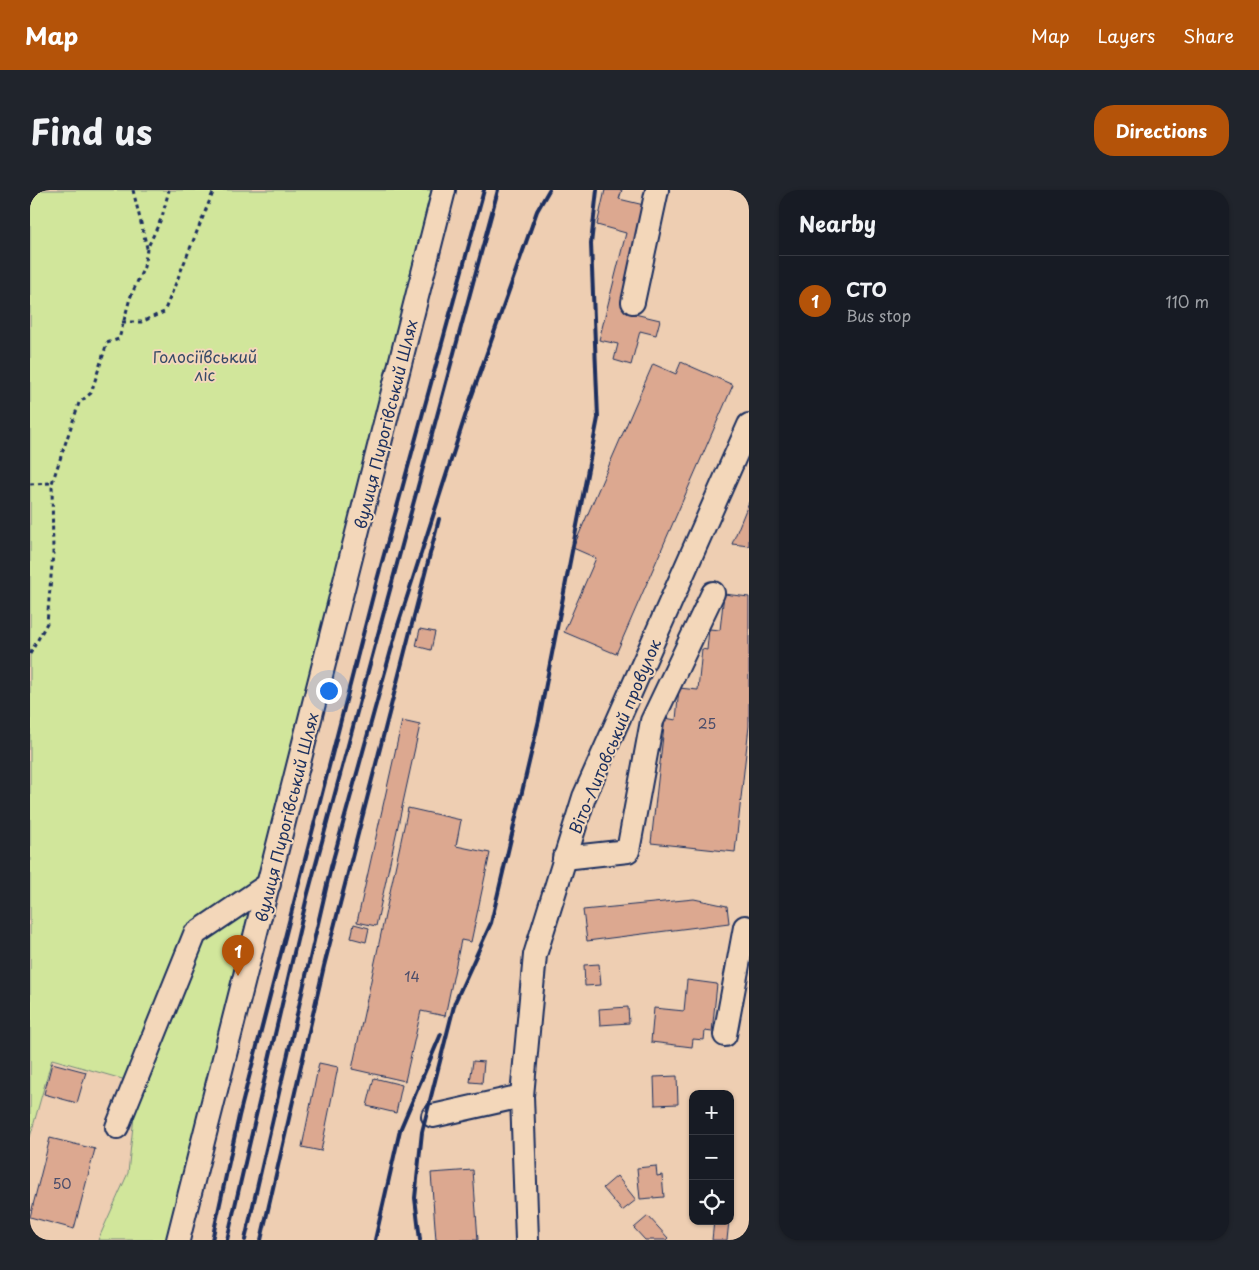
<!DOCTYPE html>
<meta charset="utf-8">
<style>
body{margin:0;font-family:"Playpen Sans",sans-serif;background:#20242c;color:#f1f3f6}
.controls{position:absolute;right:15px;bottom:15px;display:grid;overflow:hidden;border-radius:10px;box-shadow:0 1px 4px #0004}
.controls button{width:45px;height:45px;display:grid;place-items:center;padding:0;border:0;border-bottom:1px solid #363941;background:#171b24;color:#f1f3f6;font:25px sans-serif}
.you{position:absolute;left:298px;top:500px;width:18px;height:18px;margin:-12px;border:4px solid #fff;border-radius:50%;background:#1a73e8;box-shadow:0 0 0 8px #1a73e833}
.badge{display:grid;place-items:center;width:32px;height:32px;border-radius:50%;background:#b45309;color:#fff;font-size:16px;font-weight:700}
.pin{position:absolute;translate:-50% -41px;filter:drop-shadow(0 1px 2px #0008)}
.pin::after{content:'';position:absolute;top:26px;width:18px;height:15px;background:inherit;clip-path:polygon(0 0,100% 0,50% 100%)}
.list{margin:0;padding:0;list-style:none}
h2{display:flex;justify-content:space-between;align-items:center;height:65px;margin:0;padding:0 20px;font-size:21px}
h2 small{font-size:16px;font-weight:400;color:#9ea1a6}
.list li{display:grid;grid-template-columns:32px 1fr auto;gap:15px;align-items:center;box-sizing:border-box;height:90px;padding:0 20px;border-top:1px solid #363941}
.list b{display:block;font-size:19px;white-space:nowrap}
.list p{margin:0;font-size:16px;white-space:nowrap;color:#9ea1a6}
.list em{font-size:16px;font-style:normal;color:#9ea1a6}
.icon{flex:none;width:28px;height:28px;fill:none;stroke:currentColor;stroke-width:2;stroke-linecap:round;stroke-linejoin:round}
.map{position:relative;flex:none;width:719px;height:1050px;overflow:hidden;border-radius:20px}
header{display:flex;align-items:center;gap:30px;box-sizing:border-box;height:70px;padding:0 25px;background:#b45309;color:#fff}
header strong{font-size:24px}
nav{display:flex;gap:28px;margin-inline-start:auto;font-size:18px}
.intro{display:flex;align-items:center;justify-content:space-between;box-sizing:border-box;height:120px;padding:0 30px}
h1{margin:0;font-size:35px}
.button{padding:12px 22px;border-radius:20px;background:#b45309;color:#fff;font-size:18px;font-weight:700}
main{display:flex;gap:30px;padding:0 30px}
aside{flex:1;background:#171b24;border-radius:20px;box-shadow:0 1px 4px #0004}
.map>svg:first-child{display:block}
.green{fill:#d1e69b;stroke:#768a7c}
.building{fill:#dca890;stroke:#1b2f5e}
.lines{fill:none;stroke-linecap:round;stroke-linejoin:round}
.minor-casing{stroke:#1b2f5e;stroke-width:26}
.path{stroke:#1b2f5e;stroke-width:3;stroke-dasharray:4 4;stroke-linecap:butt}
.minor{stroke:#f3d7ba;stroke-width:22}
.rail{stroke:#1b2f5e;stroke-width:4}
.labels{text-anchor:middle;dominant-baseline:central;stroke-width:4;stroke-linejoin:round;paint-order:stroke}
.number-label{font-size:14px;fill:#4b4d6a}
.park-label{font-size:16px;fill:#364a67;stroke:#f3d7ba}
.street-label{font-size:16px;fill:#1b2f5e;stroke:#f3d7ba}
</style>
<header>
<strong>Map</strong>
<nav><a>Map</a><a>Layers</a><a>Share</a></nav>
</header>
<div class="intro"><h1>Find us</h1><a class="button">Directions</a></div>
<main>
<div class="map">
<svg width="719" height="1050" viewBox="0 0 719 1050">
<rect width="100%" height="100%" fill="#eeceb2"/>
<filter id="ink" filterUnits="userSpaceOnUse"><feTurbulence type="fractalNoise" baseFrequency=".02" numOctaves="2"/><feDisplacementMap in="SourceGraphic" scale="10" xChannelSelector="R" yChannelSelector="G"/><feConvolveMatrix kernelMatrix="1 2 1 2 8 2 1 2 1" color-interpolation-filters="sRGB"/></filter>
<g filter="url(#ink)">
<!-- green -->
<polygon class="green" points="0,0 401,0 228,736 215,737 138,1050 68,1050 98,983 104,926 103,892 22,869 0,947"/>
<!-- building -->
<g class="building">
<polygon points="575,0 592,0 589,9 622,17 596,122 630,130 626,145 610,141 601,175 584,170 588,154 569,150 596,43 567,35"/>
<polygon points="651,172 703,195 586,464 534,442 566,368 543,358 623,174 646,184"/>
<polygon points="719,312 719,356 702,354"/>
<polygon points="694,404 719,407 719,536 705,662 621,653 635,528 646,530 649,498 668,500 672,459 677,460 679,439 690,440"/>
<polygon points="390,439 405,442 401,460 386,456"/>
<polygon points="372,531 390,535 346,736 327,732"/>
<polygon points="378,618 431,630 426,656 460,663 441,752 431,750 415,826 391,821 375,891 322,879"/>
<polygon points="664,709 697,716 699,733 557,751 553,720"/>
<polygon points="324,734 339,738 336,752 321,748"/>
<polygon points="569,774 571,795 555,796 554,775"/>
<polygon points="657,790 687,794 682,842 675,841 674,850 663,849 662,857 621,852 624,818 654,821"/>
<polygon points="598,817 599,833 570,835 569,819"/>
<polygon points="443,871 454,872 452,893 440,892"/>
<polygon points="22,873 56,882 47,913 14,904"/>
<polygon points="289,873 308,877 291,961 272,957"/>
<polygon points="647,886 648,914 625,915 624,887"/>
<polygon points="344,888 372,895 366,923 337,916"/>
<polygon points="20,948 65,959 44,1039 0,1027"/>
<polygon points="626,976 627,986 632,985 634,1007 610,1009 607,978"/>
<polygon points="443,980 448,1050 406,1050 401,983"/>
<polygon points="587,986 606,1010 592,1021 573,998"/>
<polygon points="618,1026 638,1048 636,1050 615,1050 604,1038"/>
<polygon points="684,1031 699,1031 697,1050 682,1050"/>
</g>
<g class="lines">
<defs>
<g id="minor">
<polyline points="603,112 627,0"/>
<polyline points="534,668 598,661 622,531 683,403"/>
<polyline points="695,845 715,737"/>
<polyline points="403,926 492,906"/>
<polyline points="87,937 165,744 239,694"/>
<polyline points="148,1050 414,0"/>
<polyline points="497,1050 492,906 505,765 554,607 719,235"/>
</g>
</defs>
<!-- minor casing -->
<use href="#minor" class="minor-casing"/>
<!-- path -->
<g class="path">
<polyline points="103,0 117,58"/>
<polyline points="92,132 111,132 134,122 184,0"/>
<polyline points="0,294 22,293"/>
<polyline points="0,464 17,433 23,363 22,293 49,213 61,203 77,153 89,149 100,108 114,77 117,59 132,27 139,0"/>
</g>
<!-- minor -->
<use href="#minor" class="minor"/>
<!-- rail -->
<g class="rail">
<polyline points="182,1050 209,926 347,390 454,0"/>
<polyline points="197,1050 277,707 468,0"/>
<polyline points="215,1050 301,677 368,435 440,211 507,21 519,0"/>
<polyline points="231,1050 294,776 409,329"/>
<polyline points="345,1050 370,940 411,844"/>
<polyline points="390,1050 385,1008 392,942 425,812 461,733 509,530 568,228 561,54 567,0"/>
</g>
</g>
</g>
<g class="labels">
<!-- number labels -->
<g class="number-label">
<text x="677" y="533">25</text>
<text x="382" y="786">14</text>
<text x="32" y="993">50</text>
</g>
<!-- park labels -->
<g class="park-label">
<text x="175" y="166">Голосіївський<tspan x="175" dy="18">ліс</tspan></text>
</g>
<!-- street labels -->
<g class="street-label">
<text transform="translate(355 234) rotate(-76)">вулиця Пирогівський Шлях</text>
<text transform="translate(584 546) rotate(-67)">Віто-Литовський провулок</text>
<text transform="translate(256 627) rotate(-76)">вулиця Пирогівський Шлях</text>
</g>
</g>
</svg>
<div class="controls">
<button>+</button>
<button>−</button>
<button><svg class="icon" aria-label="locate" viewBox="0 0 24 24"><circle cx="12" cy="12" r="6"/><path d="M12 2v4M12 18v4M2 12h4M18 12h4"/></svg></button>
</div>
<div class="you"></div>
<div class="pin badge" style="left:208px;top:786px">1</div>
</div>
<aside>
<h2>Nearby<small></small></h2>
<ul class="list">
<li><span class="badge">1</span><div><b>СТО</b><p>Bus stop</p></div><em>110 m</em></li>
</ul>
</aside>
</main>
